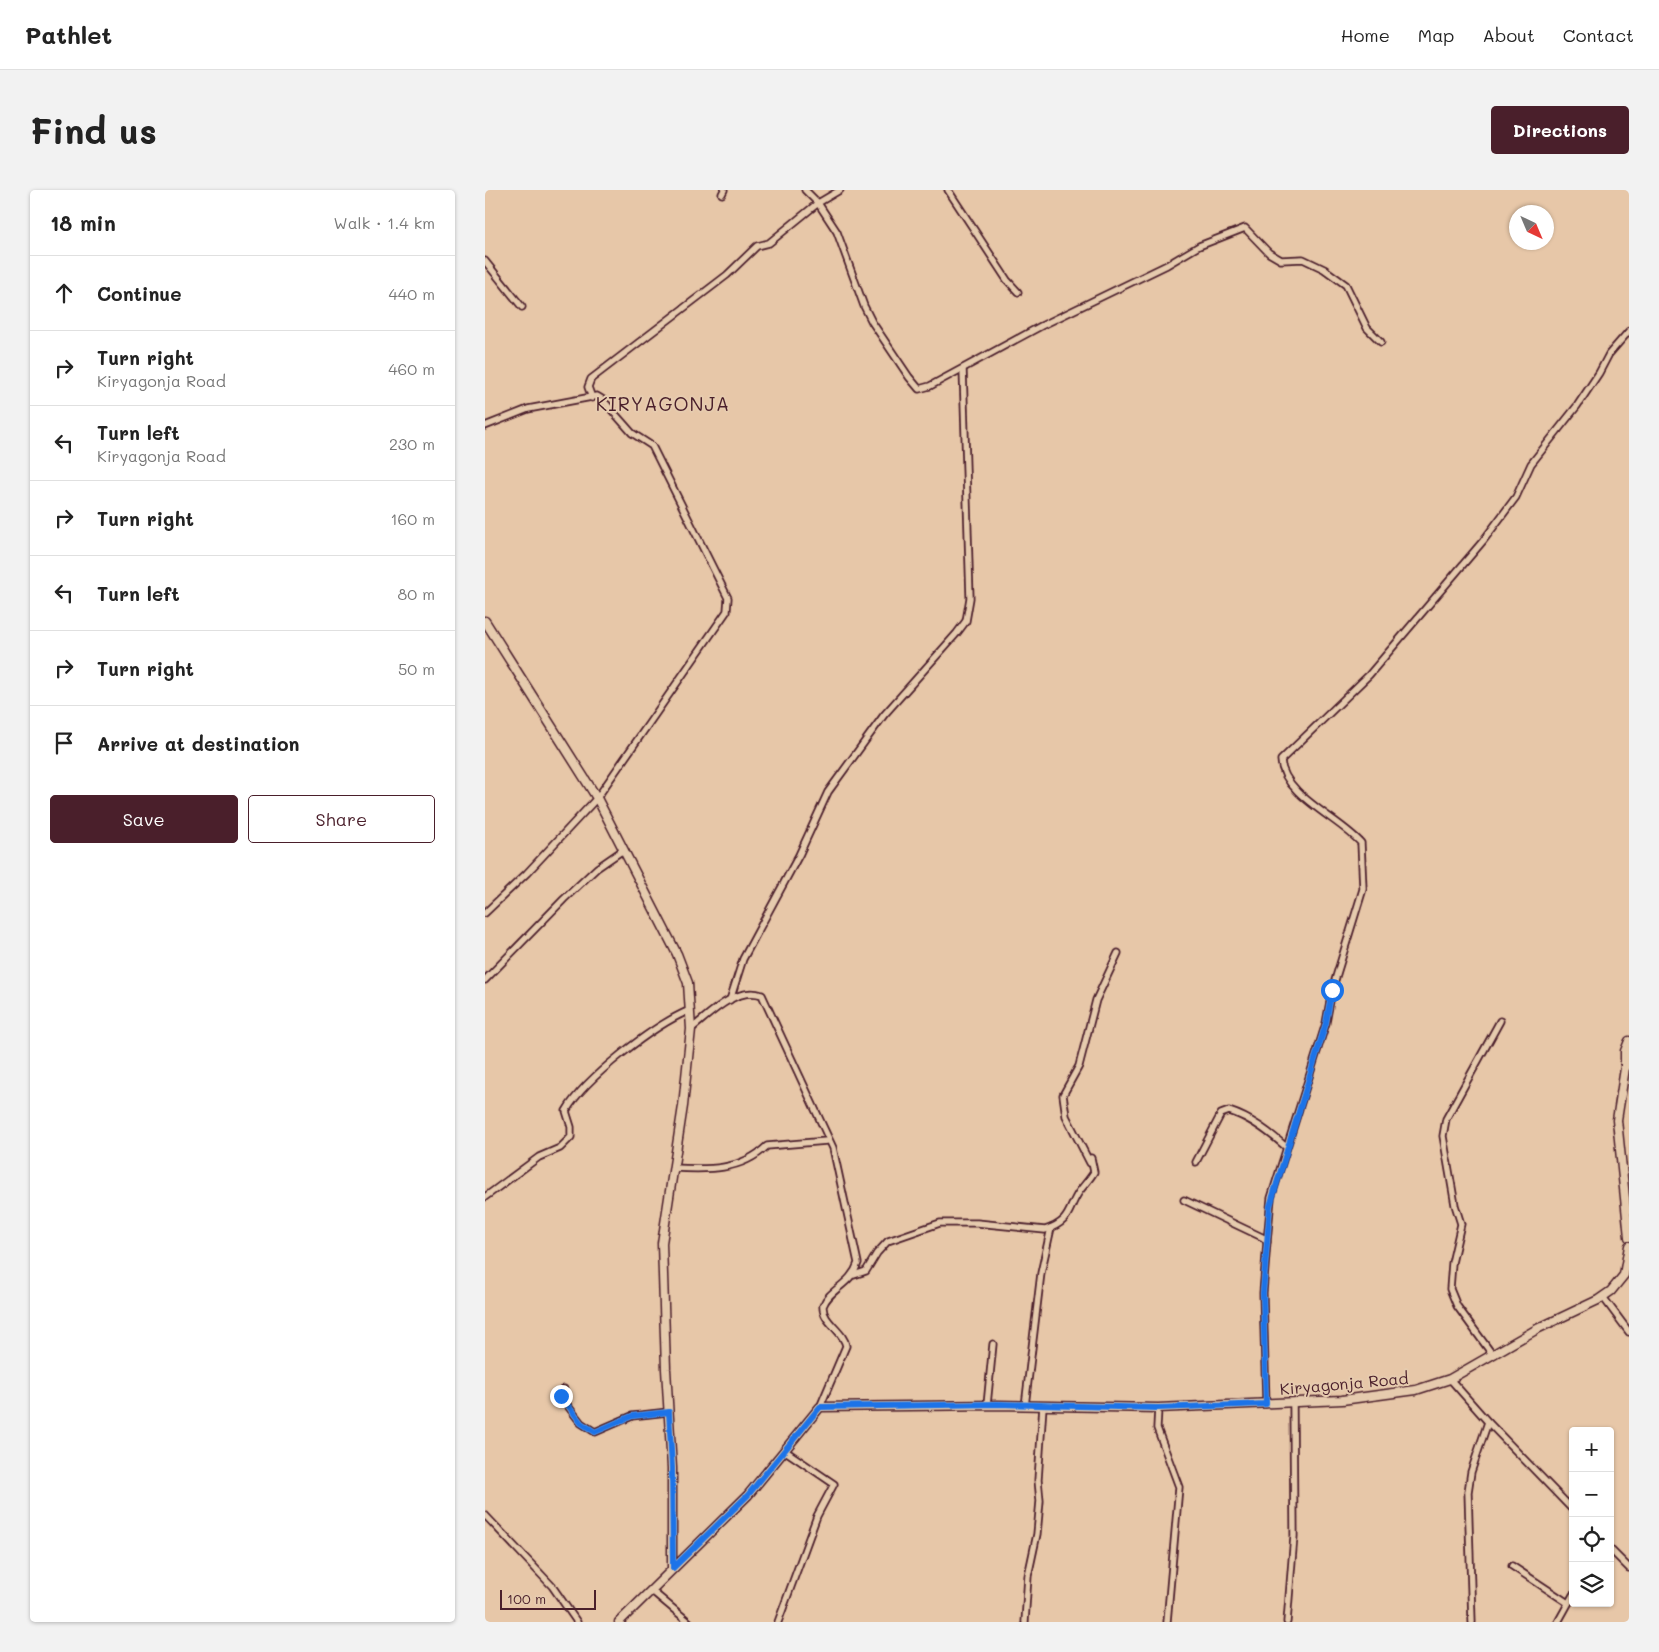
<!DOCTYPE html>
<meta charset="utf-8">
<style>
body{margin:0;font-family:Mali,sans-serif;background:#f2f2f2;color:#222}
.controls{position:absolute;right:15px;bottom:15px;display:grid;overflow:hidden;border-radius:5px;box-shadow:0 1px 4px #0004}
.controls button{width:45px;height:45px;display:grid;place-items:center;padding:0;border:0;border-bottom:1px solid #e0e0e0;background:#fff;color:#222;font:25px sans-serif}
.compass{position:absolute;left:1024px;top:15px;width:45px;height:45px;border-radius:50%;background:#fff;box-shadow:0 1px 4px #0004;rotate:136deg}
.scale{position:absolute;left:15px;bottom:12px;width:96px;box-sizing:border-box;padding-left:5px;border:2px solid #4a1f2b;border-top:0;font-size:14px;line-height:18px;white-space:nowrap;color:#4a1f2b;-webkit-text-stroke:4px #e6cbae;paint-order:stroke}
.stop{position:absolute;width:15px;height:15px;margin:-11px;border:4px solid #1a73e8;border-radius:50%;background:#fff}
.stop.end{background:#1a73e8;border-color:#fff;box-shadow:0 1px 5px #0008}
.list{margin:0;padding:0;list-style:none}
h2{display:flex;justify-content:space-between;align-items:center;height:65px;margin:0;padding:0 20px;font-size:21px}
h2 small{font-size:16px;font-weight:400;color:#767676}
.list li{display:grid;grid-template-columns:32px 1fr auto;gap:15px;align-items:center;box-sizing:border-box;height:75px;padding:0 20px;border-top:1px solid #e0e0e0}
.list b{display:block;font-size:19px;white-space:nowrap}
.list p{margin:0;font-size:16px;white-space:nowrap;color:#767676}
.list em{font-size:16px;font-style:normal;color:#767676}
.actions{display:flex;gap:10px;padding:15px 20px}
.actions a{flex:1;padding:11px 0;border:1px solid #4a1f2b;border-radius:5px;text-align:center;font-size:18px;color:#4a1f2b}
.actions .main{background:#4a1f2b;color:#fff}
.icon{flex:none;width:28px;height:28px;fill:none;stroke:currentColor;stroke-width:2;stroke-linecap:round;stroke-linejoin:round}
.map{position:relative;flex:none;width:1144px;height:1432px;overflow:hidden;border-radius:5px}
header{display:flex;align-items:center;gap:30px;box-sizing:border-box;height:70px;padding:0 25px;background:#fff;border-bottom:1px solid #e0e0e0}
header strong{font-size:24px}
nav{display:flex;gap:28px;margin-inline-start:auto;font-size:18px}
.intro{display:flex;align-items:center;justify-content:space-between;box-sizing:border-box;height:120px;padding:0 30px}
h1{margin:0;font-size:35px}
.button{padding:12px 22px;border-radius:5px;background:#4a1f2b;color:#fff;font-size:18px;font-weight:700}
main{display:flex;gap:30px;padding:0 30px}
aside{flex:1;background:#fff;border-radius:5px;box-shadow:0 1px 4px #0004}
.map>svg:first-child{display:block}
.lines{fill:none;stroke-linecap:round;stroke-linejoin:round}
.minor-casing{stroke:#4a1f2b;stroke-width:9}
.tertiary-casing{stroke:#4a1f2b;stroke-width:11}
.minor{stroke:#e6cbae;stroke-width:5.5}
.tertiary{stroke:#e6cbae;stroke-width:8}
.route{stroke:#1a73e8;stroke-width:6}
.labels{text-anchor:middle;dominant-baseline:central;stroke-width:4;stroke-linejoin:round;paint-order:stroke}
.street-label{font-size:16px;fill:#4a1f2b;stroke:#e6cbae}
.quarter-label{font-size:19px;letter-spacing:1px;fill:#4a1f2b;stroke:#e6cbae}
</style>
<header>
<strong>Pathlet</strong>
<nav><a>Home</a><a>Map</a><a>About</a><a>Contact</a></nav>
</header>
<div class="intro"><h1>Find us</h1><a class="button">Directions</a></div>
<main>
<aside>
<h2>18 min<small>Walk · 1.4 km</small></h2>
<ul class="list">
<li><svg class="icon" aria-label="ahead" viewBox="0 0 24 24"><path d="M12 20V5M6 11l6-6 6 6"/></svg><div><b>Continue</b></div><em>440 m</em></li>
<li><svg class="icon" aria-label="right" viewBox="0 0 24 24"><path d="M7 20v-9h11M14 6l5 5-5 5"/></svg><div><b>Turn right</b><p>Kiryagonja Road</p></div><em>460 m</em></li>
<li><svg class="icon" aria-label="left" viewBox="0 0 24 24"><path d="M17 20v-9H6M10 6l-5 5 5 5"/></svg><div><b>Turn left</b><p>Kiryagonja Road</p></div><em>230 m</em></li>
<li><svg class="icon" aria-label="right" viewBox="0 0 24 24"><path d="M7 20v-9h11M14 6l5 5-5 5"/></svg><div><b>Turn right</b></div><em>160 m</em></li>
<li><svg class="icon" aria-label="left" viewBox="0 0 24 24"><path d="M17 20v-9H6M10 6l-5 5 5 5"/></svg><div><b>Turn left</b></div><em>80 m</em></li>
<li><svg class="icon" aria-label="right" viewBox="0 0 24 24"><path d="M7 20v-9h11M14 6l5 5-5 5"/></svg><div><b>Turn right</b></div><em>50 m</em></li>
<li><svg class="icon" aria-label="arrive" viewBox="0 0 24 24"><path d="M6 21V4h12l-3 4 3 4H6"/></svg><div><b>Arrive at destination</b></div></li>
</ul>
<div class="actions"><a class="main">Save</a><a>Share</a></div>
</aside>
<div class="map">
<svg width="1144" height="1432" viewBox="0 0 1144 1432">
<rect width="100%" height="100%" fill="#e7c7a8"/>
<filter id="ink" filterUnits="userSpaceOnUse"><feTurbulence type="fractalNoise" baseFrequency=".02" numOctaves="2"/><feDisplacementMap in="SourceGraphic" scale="10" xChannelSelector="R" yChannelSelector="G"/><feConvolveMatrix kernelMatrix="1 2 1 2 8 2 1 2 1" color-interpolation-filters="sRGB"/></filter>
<g filter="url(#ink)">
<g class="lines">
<defs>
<g id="minor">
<polyline points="320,0 333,13 352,42 379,116 387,132 424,187 434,199 445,196 556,136 682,75 714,56 760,38 784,63 796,70 818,69 839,79 861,95 882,138 896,152"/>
<polyline points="463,0 522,90 533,102"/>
<polyline points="237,4 239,0"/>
<polyline points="0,71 37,117"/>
<polyline points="107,208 103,197 106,189 242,85 272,56 284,53 333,13 355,0"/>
<polyline points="0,236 43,219 112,206 117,209 147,243 167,256 243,408 242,421 112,608"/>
<polyline points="0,723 42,683 112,608"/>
<polyline points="0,790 79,709 112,678 138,660"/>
<polyline points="245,810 258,769 314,665 343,602 399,525 472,443 481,431 485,408 478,179"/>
<path d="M206,839C225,824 251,796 277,805L348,958L373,1073C366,1095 344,1099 338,1116C337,1132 359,1141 361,1156L335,1217"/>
<path d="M711,972L736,924L744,921C766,928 784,942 801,957"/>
<polyline points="605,973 581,926 578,905 594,876 611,810 633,763"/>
<path d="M188,978C222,980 256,981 282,956L342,951"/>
<path d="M0,1007L54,967L75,958L86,947V937L81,921C100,888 169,835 205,820"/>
<polyline points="699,1010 779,1048 782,1052 778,1103 781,1214"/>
<path d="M782,1052L786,1008L841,833L847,800L878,699L876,653C854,628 798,605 796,570L884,485L998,351L1031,307L1046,274L1092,216L1114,183L1124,164L1144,141"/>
<path d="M369,1085L381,1081L392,1063L403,1051L455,1033H492L560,1040C587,1031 582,1020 594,1002C599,995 605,989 609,982L606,968"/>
<polyline points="1118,1107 1144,1142"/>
<polyline points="1007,1164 972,1116 965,1099 967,1073 976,1034 970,1015 958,946 961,929 1015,831"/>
<polyline points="965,1189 1003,1232 1088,1320"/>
<polyline points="79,1199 76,1207 96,1233 110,1242 147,1226 183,1222"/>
<polyline points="502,1215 508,1154"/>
<polyline points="540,1216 556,1083 566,1038"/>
<polyline points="673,1218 672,1238 694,1297 682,1432"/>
<polyline points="0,1325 67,1396 92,1432"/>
<polyline points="1125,1359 1144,1378"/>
<polyline points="1027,1376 1083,1413"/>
<polyline points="167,1401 204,1432"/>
<polyline points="293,1432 332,1326 349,1294 299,1260"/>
<polyline points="540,1432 543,1386 552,1344 555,1311 553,1290 558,1216"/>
<polyline points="802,1432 809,1346 808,1212"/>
<polyline points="987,1432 983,1302 986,1282 1003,1232"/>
<polyline points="1073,1432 1088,1405"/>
</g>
<g id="tertiary">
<polyline points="0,431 112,608 192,764 203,793 206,839 198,916 177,1053 181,1179 187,1278 187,1378"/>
<polyline points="1144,851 1140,861 1140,878 1132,930 1144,1047"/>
<polyline points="134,1432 263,1305 335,1217 513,1215 673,1218 857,1210 931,1200 965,1189 1054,1138 1113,1110 1126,1101 1139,1085 1144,1056"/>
</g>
</defs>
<!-- minor casing -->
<use href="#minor" class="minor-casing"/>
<!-- tertiary casing -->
<use href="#tertiary" class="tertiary-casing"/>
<!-- minor -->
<use href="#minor" class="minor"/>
<!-- tertiary -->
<use href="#tertiary" class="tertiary"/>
</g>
</g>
<g class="lines" filter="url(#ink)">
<!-- route -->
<polyline class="route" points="76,1206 96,1233 110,1242 147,1226 184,1222 187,1278 188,1378 263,1305 335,1217 513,1214 673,1218 781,1214 778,1103 785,1016 841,833 847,800"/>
</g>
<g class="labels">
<!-- street labels -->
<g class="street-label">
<text transform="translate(859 1193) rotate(-5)">Kiryagonja Road</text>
</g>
<!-- quarter labels -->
<g class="quarter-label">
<text x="178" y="213">KIRYAGONJA</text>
</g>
</g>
</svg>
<div class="controls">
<button>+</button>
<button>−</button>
<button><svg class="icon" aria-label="locate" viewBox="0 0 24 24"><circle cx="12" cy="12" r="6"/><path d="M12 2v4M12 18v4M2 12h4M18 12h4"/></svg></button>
<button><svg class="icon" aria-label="layers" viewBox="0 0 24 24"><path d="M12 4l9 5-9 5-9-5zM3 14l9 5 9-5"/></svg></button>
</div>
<svg class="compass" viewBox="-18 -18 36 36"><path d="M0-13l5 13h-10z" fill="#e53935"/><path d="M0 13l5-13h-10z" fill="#767676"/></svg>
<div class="scale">100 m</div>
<div class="stop" style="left:847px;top:800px"></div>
<div class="stop end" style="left:76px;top:1206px"></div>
</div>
</main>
